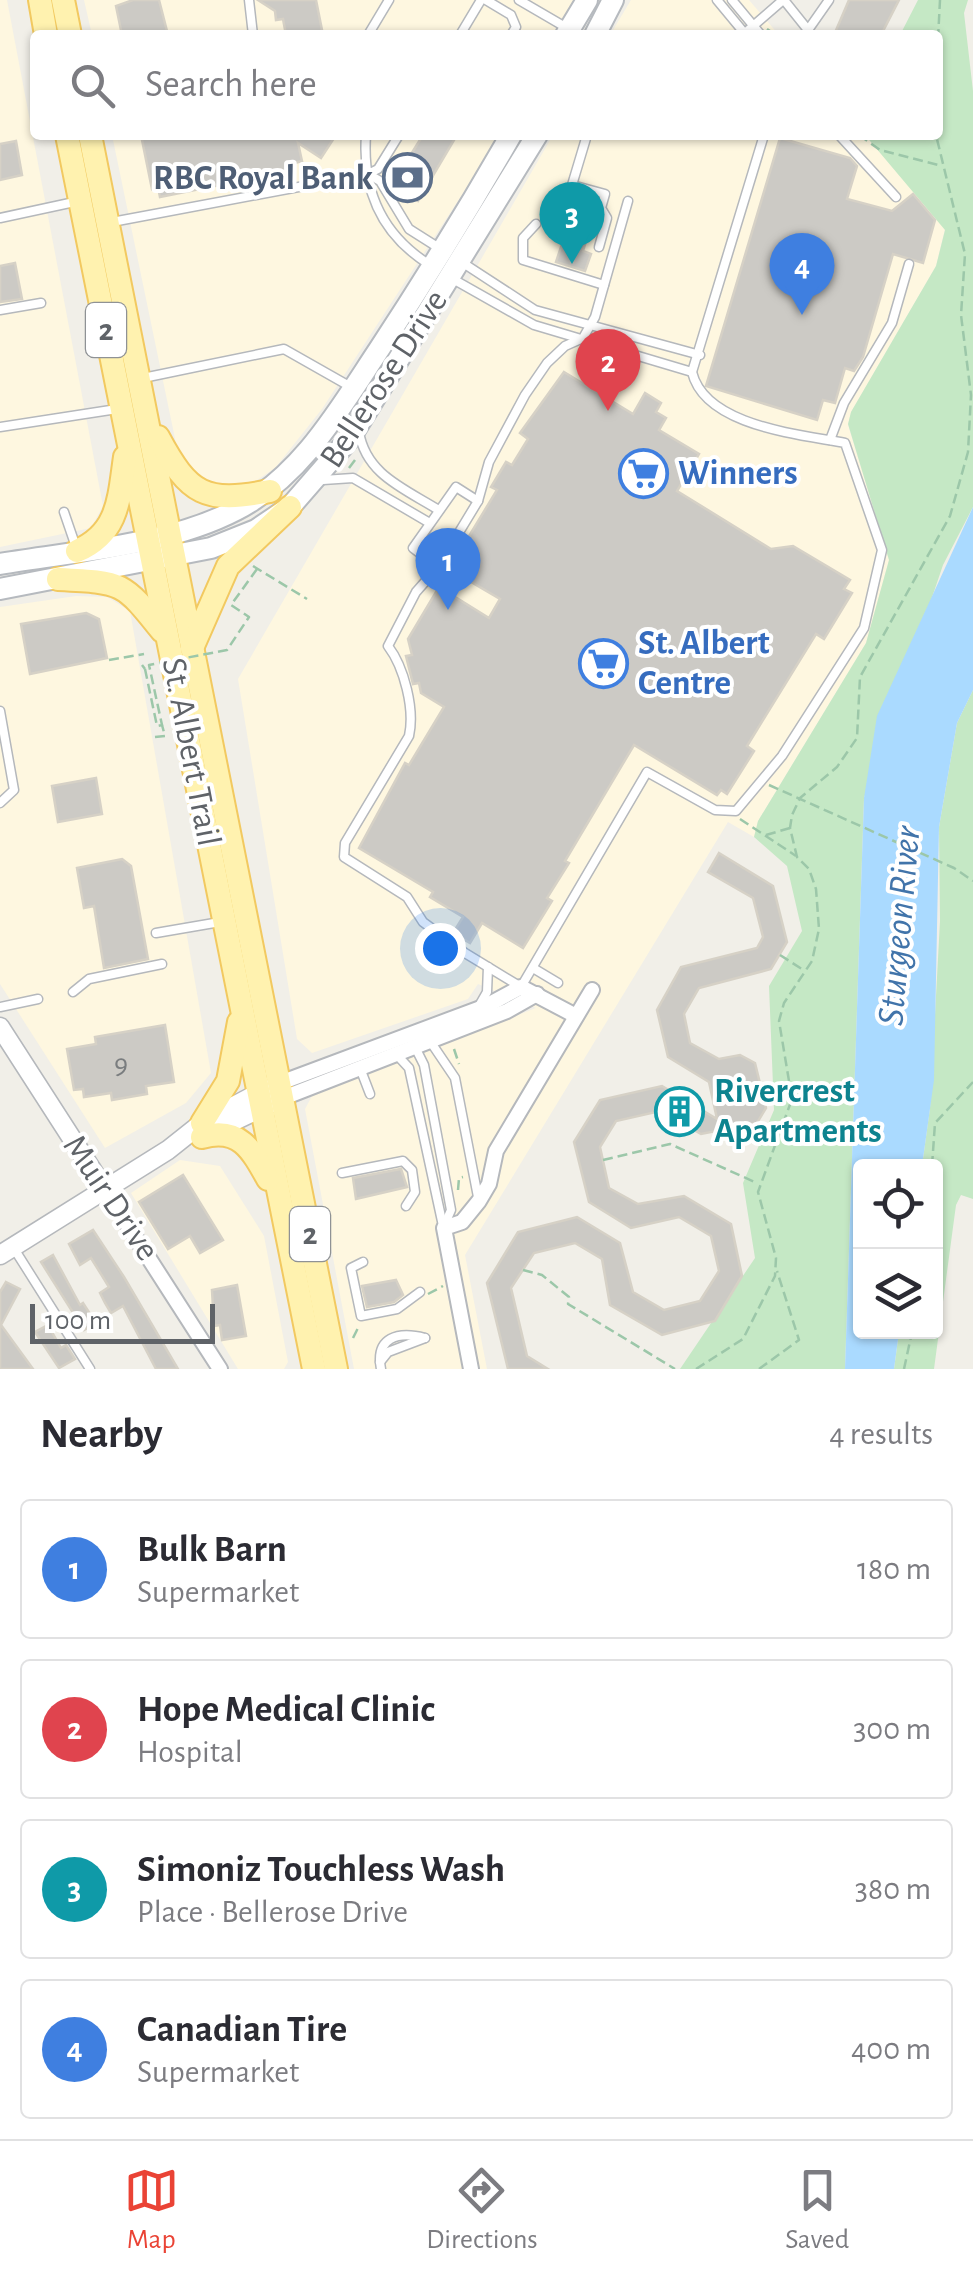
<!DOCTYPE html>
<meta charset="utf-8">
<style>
body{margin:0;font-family:"Alegreya Sans",sans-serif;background:#f7f7f7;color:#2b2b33}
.controls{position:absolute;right:30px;bottom:30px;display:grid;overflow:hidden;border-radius:10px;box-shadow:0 2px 8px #0004}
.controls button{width:90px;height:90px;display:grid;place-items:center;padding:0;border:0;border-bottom:2px solid #e1e1e2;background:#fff;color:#2b2b33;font:50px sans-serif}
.scale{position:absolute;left:30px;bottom:25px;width:185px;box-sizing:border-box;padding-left:10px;border:5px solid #5f6368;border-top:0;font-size:28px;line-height:35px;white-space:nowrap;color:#5f6368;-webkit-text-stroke:8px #fff;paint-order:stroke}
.you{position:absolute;left:440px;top:948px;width:35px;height:35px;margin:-25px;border:8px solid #fff;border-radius:50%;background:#1a73e8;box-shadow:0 0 0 15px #1a73e833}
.badge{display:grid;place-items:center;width:65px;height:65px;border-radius:50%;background:#ea4335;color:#fff;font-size:32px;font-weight:700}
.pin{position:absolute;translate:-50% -82px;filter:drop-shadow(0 2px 5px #0008)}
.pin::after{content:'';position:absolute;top:52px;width:35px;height:30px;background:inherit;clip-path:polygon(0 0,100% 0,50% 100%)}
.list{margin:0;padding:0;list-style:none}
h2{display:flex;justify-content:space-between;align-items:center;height:130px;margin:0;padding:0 40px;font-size:42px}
h2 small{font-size:32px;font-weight:400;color:#7c7c81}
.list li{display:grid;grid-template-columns:65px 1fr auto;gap:30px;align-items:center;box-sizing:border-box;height:140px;margin:0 20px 20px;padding:0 20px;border:2px solid #e1e1e2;border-radius:10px}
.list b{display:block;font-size:38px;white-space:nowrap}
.list p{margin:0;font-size:32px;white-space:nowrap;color:#7c7c81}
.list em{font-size:32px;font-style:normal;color:#7c7c81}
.icon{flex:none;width:55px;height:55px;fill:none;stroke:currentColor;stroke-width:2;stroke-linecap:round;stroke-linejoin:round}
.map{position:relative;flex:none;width:973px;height:1369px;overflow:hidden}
.search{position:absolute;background:#fff;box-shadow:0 2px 8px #0004;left:30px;right:30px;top:30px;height:110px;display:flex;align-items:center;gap:25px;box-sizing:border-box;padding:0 35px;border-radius:10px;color:#7c7c81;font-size:38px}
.sheet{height:770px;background:#fff}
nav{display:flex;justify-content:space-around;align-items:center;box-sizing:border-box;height:140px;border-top:2px solid #e1e1e2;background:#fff;font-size:28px;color:#7c7c81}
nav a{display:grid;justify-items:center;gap:5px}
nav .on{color:#ea4335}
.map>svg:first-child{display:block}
.commercial{fill:#fef7e0}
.green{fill:#c5e8c5}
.water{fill:#aadaff}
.building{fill:#cccac5;stroke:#d6d1c6;stroke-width:2.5}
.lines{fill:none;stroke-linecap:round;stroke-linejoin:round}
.service-casing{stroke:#b5b8bc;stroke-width:11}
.minor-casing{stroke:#b5b8bc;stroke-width:18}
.tertiary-casing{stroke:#b5b8bc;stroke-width:21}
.secondary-casing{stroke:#b6babf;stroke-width:24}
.primary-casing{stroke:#f2c960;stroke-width:26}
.path{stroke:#9cc7a9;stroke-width:2.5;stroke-dasharray:10 5;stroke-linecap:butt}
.service{stroke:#fff;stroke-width:8}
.minor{stroke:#fff;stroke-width:14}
.tertiary{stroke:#fff;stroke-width:18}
.secondary{stroke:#fff;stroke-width:20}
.primary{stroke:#fff2af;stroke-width:22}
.path-bridge{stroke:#9cc7a9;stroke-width:2.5;stroke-dasharray:10 5;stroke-linecap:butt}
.labels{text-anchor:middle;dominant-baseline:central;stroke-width:8;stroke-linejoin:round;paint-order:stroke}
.number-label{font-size:30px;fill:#7a7d7f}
.shield{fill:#fff;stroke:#8f9295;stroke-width:2.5}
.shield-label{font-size:32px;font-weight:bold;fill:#5f6368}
.service-label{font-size:35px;font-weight:bold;fill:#4e5e75;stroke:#fff;text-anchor:end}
.street-label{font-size:35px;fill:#5f6368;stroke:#fff}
.shop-label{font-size:35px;font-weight:bold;fill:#366cbe;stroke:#fff;text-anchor:start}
.culture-label{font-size:35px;font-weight:bold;fill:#0d838f;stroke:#fff;text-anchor:start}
.water-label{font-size:38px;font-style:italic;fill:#4174aa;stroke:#fff}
</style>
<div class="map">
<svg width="973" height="1369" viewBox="0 0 973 1369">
<rect width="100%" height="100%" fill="#f1efe8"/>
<!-- commercial -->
<g class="commercial">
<polygon points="0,0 7,0 103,506 91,528 0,547"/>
<polygon points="84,0 581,0 562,35 92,35"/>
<polygon points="631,0 749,0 779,35 610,35"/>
<polygon points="112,135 501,135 322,409 275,468 239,492 196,481 178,453"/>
<polygon points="553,135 865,135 945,229 936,266 851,412 848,425 889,560 866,643 758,821 754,837 728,822 465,1255 487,1369 354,1369 305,1109 313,1094 536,1008 478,984 468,999 312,1053 297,1039 238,679"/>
<polygon points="76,596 107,597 130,611 211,1073 186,1103 105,1148 0,984 0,607"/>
<polygon points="180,1160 220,1166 264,1236 288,1362 284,1369 238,1369 131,1193"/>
</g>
<!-- green -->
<g class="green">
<polygon points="918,0 968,0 964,13 973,91 973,507 943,565 864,798 845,1369 680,1369 755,1258 743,1183 774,1110 769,986 802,931 787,866 754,837 758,821 866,643 889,560 848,424 851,412 936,266 945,230 865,135 938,135 938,35 900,35"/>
<polygon points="973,690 973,1199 961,1195 956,1205 934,1369 894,1369 899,1332 936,1332 936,1166 922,1166 930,1108 940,921 939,827 957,723"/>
</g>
<!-- water -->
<polygon class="water" points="973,507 973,690 957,723 939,827 934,1080 922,1166 860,1166 860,1332 899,1332 894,1369 845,1369 864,798 877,716"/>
<!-- building -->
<g class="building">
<polygon points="133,0 159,0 168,35 122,35 116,6"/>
<polygon points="258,0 316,0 323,35 286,35 283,19 276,20 275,11"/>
<polygon points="849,0 899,0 881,35 834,35"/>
<polygon points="141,135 336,135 321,158 298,143 302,161 291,164 293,172 278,176 280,181 261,185 259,177 160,197 158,187 152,189"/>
<polygon points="423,135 457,135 418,201 393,183"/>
<polygon points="780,138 850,158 857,166 847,199 892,211 913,194 935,220 923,263 893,254 863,357 854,371 845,368 835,403 823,400 817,420 706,386"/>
<polygon points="16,141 22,175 0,180 0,144"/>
<polygon points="562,205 594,215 583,251 591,254 585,271 556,262 567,229 556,226"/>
<polygon points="15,263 22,299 0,302 0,266"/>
<polygon points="564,372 633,414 645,393 661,403 656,412 666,418 659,430 699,454 677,491 771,549 793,546 850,580 844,589 852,593 824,639 816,634 747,746 754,751 727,794 721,790 717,795 634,745 565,861 569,863 547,898 552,901 523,948 482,923 470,943 453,933 463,917 430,897 433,892 359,848 405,763 409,765 444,707 421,693 419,683 413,684 406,656 412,655 408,639 439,587 489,618 500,599 449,569 497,490 491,487 506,462 512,465 528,439 520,433"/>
<polygon points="86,613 99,619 107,658 30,674 21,624"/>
<polygon points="96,778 102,814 58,822 52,786"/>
<polygon points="719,853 773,886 787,942 771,969 699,988 684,1014 690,1043 719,1059 740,1055 755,1063 766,1108 757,1123 701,1134 660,1111 616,1121 600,1147 609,1188 638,1204 684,1196 731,1224 742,1276 715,1321 662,1335 610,1305 602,1259 575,1243 534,1253 511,1288 527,1356 548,1369 508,1369 487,1283 518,1232 577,1217 620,1243 633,1292 664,1310 700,1301 719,1271 711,1236 679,1217 631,1228 589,1202 574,1142 600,1100 662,1086 717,1119 709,1082 668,1057 657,1010 681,967 757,948 763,937 753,898 708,872"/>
<polygon points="122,859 131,866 148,959 104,968 94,906 84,908 77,868"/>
<polygon points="165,1025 174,1082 146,1086 147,1094 112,1100 111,1093 84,1097 83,1089 74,1090 67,1049 96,1044 95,1037"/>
<polygon points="401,1169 407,1187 356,1199 353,1178"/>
<polygon points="183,1175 223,1240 200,1253 190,1236 168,1249 139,1202"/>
<polygon points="93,1230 124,1277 178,1369 156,1369 123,1306 111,1313 105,1303 100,1293 109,1287 91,1258 80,1265 69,1244"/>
<polygon points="53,1255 80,1305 83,1303 96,1323 84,1330 41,1262"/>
<polygon points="396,1280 403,1295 394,1302 367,1307 362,1286"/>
<polygon points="6,1282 20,1289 1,1325 33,1369 0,1369 0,1292"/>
<polygon points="237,1285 246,1336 222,1340 220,1325 214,1326 212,1290"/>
<polygon points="48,1325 61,1348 66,1345 75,1359 59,1368 35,1332"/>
</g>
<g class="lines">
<defs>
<g id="service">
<polyline points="249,0 253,35"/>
<polyline points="486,0 511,15 516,27 511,35"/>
<polyline points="519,0 567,28"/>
<polyline points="717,0 746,35"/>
<polyline points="732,0 761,35"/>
<polyline points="784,0 808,30 829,0"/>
<polyline points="745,33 783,0"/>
<polyline points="368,35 389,0"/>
<polyline points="460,35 481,0"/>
<path d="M366,135C362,191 382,235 430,265"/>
<polyline points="587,135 572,185 605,194 601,208 607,218 599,247"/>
<polyline points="839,135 896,197"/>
<polyline points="368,174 380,181 409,229 439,248"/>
<path d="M628,201L595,317L583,338L565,346L547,363L525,395L489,462L478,501L438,567L416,592L388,646C404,667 415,709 409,736L345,843L344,857L407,897L423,922L465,953L521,987L647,772L715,810L736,811L782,756L864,628L882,550L845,443C798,434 705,426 692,372L764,135"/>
<polyline points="0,218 79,201"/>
<polyline points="112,222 368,174 378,169 399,135"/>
<polyline points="536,224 523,238 523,260 604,285"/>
<polyline points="460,261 535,310 700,355"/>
<polyline points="451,278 534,325 692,372"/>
<polyline points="0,310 41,303"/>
<polyline points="143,378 284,349 351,387"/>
<polyline points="0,427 117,409"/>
<path d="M359,432C366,474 403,488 437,509"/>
<polyline points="830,440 844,403 892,323 909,264"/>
<polyline points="323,480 353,478 428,522"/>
<polyline points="64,512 76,547"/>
<polyline points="438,567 413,548 456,487 478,501"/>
<polyline points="0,711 14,790 0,803"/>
<polyline points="156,933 220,922"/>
<polyline points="533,968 558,983"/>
<polyline points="73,992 89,979 162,964"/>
<polyline points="479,1006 487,992 488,967"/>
<polyline points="0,1007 38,999"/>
<polyline points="430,1041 455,1078 478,1197"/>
<polyline points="415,1047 424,1065 451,1210 444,1226"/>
<polyline points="396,1054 409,1068 443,1226"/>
<polyline points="360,1068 370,1094"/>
<polyline points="342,1173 403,1161 412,1170 415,1192 406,1206"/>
<polyline points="13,1247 90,1369"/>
<polyline points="363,1262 351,1268 361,1316 397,1309 420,1292"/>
<polyline points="380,1362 388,1352 425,1338"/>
<path d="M381,1369C375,1337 398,1331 425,1338"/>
</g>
<g id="minor">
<polyline points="280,1083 486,1006 521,987 576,1016"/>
<polyline points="283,1098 507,1011 537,994"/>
<polyline points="105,1190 220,1369"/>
<polyline points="471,1369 444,1228 462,1222 479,1201 489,1184 496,1151 592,990"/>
</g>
<g id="tertiary">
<polyline points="0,1027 105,1190"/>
<polyline points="205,1135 272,1103"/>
<polyline points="0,1255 168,1150 202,1123 266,1089"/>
</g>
<g id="secondary">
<polyline points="566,35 587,0"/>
<polyline points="595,35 613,0"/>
<path d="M0,564C76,551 167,546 236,510C302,476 340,408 380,348C426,278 469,208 511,135"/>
<polyline points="0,589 211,548 256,530 290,507 350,438 537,135"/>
</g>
<g id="primary">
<polyline points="40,0 46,35"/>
<polyline points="63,0 70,35"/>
<polyline points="67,135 314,1369"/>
<polyline points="90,135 336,1369"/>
<path d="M158,437C189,495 205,504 270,491"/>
<path d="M77,551C119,533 119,498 125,457"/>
<path d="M58,579C123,582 123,582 162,631"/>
<polyline points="192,648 228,566 290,507"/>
<polyline points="202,1123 228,1081 239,1022"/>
<path d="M202,1137C239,1126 252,1150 268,1179"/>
</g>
</defs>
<!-- service casing -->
<use href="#service" class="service-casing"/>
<!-- minor casing -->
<use href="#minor" class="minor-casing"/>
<!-- tertiary casing -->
<use href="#tertiary" class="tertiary-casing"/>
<!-- secondary casing -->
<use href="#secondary" class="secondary-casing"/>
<!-- primary casing -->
<use href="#primary" class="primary-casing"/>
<!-- path -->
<g class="path">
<polyline points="767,29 776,35"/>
<polyline points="938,39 940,0"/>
<polyline points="859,135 880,150 942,166"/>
<polyline points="349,468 355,460"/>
<polyline points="253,566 307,599"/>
<polyline points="109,660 144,654"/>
<polyline points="142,665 145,669"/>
<polyline points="155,737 165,736 162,725"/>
<polyline points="769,785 954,868 973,881"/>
<polyline points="740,819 796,856"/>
<polyline points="766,835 790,828"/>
<polyline points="780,955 805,971"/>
<polyline points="454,1049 459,1064"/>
<polyline points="603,1160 670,1144 757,1183"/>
<polyline points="932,1166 935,1123 973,1082"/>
<polyline points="458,1190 459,1178 463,1177"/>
<polyline points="523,1270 542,1275 569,1297 568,1304 675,1369"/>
<polyline points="428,1294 443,1286"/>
<polyline points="353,1338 359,1326"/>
<polyline points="696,1369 743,1339 775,1276 776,1258 758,1192 792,1099 779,1021 784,1003 812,961 819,929 816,889 809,869 797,857 790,828 792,815 800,798 837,767 857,738 860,677 950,516 968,452 971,395 961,315 965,254 936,135"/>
<polyline points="759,1369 799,1340 777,1271"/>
<polyline points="904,1369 912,1332"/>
</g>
<!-- service -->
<use href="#service" class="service"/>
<!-- minor -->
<use href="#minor" class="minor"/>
<!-- tertiary -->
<use href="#tertiary" class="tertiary"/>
<!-- secondary -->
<use href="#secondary" class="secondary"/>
<!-- primary -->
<use href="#primary" class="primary"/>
<!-- path-bridge -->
<polyline class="path-bridge" points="145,669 157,726 162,725 149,665 227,650 249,617 231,605 257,569"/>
</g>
<!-- icons -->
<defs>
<symbol id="bank-ring" viewBox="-11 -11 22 22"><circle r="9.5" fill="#fff" stroke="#5c6f8a" stroke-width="1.5"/><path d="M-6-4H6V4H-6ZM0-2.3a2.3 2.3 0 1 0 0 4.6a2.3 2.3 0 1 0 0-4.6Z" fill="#5c6f8a"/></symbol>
<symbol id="supermarket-ring" viewBox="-11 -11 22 22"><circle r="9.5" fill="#fff" stroke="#3f7fe0" stroke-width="1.5"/><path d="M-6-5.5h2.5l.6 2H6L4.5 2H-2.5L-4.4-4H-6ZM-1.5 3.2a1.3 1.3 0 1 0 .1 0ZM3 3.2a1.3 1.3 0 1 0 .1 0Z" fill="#3f7fe0"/></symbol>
<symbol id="building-ring" viewBox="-11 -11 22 22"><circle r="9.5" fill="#fff" stroke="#0f9aa8" stroke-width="1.5"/><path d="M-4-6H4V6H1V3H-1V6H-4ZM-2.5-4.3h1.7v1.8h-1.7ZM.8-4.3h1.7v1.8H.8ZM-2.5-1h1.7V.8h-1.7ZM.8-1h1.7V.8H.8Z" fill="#0f9aa8"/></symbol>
</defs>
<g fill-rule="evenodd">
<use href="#bank-ring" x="380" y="150" width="55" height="55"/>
<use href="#supermarket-ring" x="616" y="446" width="55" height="55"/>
<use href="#supermarket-ring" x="576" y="636" width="55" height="55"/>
<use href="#building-ring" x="652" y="1084" width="55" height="55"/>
</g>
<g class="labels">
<!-- number labels -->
<g class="number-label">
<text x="121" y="1065">9</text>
</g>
<!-- shield labels -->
<g class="shield">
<rect x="86" y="303" width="40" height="54" rx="8"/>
<rect x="290" y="1207" width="40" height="54" rx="8"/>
</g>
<g class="shield-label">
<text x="106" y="330">2</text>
<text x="310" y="1234">2</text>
</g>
<!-- service labels -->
<g class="service-label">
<text x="373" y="178">RBC Royal Bank</text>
</g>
<!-- street labels -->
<g class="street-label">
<text transform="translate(384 379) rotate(-57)">Bellerose Drive</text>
<text transform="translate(191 752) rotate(79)">St. Albert Trail</text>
<text transform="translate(111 1198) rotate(56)">Muir Drive</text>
</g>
<!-- shop labels -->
<g class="shop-label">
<text x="678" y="473">Winners</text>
<text x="638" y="643">St. Albert<tspan x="638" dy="40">Centre</tspan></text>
</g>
<!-- culture labels -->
<g class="culture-label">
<text x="714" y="1091">Rivercrest<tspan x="714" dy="40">Apartments</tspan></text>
</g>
<!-- water labels -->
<g class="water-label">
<text transform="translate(900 926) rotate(-85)">Sturgeon River</text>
</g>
</g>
</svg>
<div class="controls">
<button><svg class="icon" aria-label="locate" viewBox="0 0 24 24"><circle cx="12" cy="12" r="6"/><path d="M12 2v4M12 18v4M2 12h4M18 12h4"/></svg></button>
<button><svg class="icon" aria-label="layers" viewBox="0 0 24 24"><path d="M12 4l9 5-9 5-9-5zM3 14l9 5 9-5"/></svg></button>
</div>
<div class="scale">100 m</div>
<div class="you"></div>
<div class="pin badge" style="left:448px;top:610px;background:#3f7fe0">1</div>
<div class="pin badge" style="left:608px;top:411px;background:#e0444e">2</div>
<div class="pin badge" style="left:572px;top:264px;background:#0f9aa8">3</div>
<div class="pin badge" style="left:802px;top:315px;background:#3f7fe0">4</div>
<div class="search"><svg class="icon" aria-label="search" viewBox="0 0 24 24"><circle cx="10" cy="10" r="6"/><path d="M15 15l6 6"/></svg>Search here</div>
</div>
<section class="sheet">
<h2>Nearby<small>4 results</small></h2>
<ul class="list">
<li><span class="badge" style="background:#3f7fe0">1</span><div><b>Bulk Barn</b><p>Supermarket</p></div><em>180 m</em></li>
<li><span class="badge" style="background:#e0444e">2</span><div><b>Hope Medical Clinic</b><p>Hospital</p></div><em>300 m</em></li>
<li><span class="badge" style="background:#0f9aa8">3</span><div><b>Simoniz Touchless Wash</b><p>Place · Bellerose Drive</p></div><em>380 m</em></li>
<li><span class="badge" style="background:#3f7fe0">4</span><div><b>Canadian Tire</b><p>Supermarket</p></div><em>400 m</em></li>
</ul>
</section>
<nav>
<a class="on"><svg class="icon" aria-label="map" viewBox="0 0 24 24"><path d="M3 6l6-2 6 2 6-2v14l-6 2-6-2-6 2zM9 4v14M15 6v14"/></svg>Map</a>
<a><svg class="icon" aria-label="directions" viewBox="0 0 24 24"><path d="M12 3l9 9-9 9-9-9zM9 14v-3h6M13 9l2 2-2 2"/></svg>Directions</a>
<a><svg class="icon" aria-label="saved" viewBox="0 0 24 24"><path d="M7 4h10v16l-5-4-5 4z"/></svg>Saved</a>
</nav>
